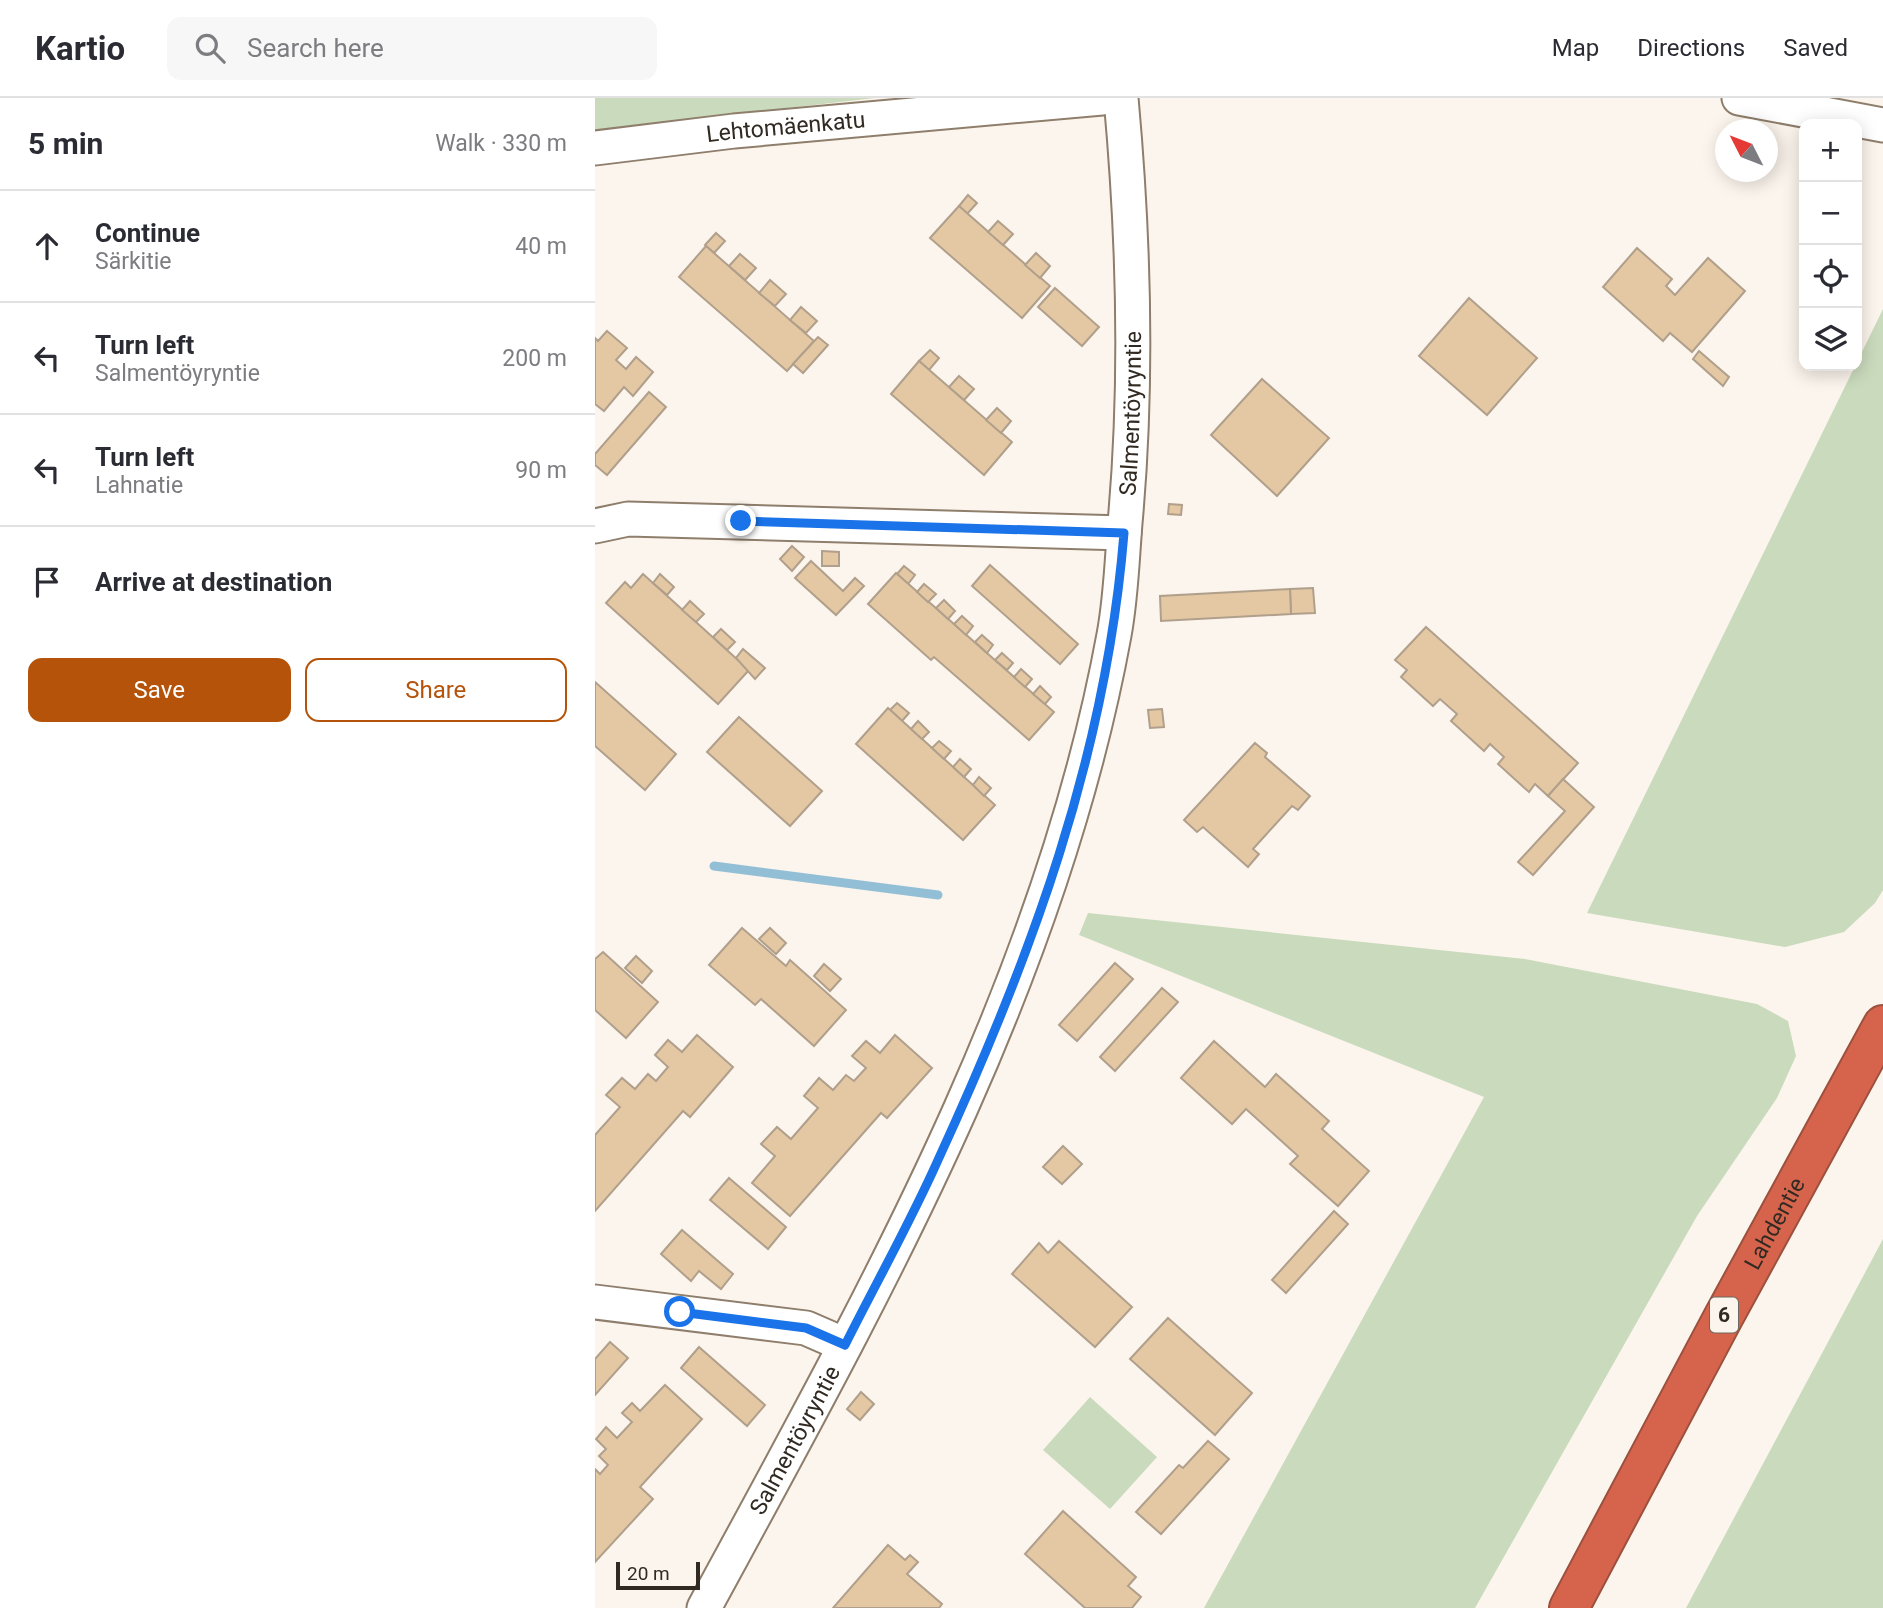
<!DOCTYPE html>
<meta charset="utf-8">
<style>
body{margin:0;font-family:Roboto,sans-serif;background:#f7f7f7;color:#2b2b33}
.controls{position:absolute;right:21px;top:21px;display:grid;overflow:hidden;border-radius:14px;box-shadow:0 4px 18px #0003}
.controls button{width:63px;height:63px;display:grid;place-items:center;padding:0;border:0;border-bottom:2px solid #e1e1e2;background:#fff;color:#2b2b33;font:35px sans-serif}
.compass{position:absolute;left:1120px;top:21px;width:63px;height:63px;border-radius:50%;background:#fff;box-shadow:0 4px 18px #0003;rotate:312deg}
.scale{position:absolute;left:21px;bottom:18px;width:84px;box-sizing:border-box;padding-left:7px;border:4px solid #312a22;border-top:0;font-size:19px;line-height:24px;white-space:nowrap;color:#312a22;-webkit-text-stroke:5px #fcf5ed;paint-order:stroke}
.stop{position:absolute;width:21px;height:21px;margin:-16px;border:5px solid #1a73e8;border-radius:50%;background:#fff}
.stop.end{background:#1a73e8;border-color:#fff;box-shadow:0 2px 7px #0008}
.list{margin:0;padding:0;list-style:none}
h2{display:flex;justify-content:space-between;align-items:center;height:91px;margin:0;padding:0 28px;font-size:30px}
h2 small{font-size:23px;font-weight:400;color:#7c7c81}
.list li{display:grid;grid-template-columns:46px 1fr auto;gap:21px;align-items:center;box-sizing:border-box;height:112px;padding:0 28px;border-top:2px solid #e1e1e2}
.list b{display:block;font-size:26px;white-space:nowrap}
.list p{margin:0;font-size:23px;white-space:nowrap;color:#7c7c81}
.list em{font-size:23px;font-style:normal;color:#7c7c81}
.actions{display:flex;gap:14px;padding:21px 28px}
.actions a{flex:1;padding:16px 0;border:2px solid #b45309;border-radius:14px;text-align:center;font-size:24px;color:#b45309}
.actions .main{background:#b45309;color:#fff}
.icon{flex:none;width:38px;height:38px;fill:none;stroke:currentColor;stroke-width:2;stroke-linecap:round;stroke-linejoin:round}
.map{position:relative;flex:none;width:1288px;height:1510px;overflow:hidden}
header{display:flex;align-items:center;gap:42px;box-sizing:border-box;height:98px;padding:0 35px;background:#fff;border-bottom:2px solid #e1e1e2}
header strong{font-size:33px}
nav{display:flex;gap:38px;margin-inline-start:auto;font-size:24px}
.search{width:490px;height:63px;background:#f7f7f7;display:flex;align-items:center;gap:18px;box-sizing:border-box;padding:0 24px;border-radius:14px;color:#7c7c81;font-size:26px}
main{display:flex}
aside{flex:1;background:#fff}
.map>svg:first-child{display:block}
.green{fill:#cadabc}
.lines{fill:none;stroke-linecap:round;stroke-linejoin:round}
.stream{stroke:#92bfd6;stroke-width:9}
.building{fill:#e4c8a4;stroke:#b09f8b;stroke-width:2}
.minor-casing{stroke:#8e7e6b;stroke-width:37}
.highway-casing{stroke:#9c503e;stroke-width:42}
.minor{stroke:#fff;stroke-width:33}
.highway{stroke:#d6644d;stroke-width:38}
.route{stroke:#1a73e8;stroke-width:9}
.labels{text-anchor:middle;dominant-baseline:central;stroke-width:7;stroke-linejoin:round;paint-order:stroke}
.shield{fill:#fcf5ed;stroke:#6e675f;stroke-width:2}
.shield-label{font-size:21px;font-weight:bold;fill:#312a22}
.street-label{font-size:23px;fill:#312a22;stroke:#fcf5ed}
</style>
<header>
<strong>Kartio</strong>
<div class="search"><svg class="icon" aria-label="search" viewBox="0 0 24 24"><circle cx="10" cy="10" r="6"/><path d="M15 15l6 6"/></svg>Search here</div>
<nav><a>Map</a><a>Directions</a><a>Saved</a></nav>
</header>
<main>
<aside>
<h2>5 min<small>Walk · 330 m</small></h2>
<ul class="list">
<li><svg class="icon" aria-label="ahead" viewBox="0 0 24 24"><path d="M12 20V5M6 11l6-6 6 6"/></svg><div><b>Continue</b><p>Särkitie</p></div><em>40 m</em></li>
<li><svg class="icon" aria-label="left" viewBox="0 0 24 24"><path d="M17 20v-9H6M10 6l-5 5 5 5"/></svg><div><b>Turn left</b><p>Salmentöyryntie</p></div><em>200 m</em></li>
<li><svg class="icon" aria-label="left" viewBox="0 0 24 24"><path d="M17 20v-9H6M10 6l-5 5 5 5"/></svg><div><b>Turn left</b><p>Lahnatie</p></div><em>90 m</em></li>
<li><svg class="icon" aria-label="arrive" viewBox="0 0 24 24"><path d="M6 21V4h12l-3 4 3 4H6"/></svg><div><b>Arrive at destination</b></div></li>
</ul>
<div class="actions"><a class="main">Save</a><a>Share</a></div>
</aside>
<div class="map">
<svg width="1288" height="1510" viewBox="0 0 1288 1510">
<rect width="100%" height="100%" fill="#fcf5ed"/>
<!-- green -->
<g class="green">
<polygon points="0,0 280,0 0,32"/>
<polygon points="1288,211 1288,792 1280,805 1249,834 1190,849 992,815"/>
<polygon points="493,815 930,861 1162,906 1193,923 1201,958 1182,1000 1102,1118 880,1510 609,1510 889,999 484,837"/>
<polygon points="1288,1141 1288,1510 1091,1510"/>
<polygon points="495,1299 562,1359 515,1411 448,1352"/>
</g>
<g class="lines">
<!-- stream -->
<polyline class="stream" points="119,768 343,797"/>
</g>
<!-- building -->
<g class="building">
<polygon points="373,97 382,105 372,116 364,108"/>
<polygon points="364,108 455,188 427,220 335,140"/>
<polygon points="403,123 418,136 408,147 393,134"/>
<polygon points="121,135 130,143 119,155 110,147"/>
<polygon points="111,148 219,243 192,273 84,179"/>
<polygon points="1042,150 1077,181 1071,188 1080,197 1113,160 1150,193 1097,254 1075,235 1068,243 1008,189"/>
<polygon points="441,155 455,168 445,180 430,167"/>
<polygon points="145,156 161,170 150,182 134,168"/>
<polygon points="175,182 191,196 180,208 164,195"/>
<polygon points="460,190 504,229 487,248 443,209"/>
<polygon points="874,200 942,260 892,317 824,258"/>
<polygon points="206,209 222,223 211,235 195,222"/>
<polygon points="12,233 32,250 21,262 31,271 41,259 58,274 38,298 29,289 9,313 0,306 0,240 3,243"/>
<polygon points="223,239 233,247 208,275 198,266"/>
<polygon points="335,252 344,260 334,272 324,263"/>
<polygon points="1104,253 1134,279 1128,288 1098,261"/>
<polygon points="324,263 417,344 389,377 296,296"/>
<polygon points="364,278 379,291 369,302 354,289"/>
<polygon points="667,281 734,340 682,398 616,337"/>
<polygon points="54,294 71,309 12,377 0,367 0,356"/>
<polygon points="402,310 416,323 406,335 391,322"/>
<polygon points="574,406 587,407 586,417 573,416"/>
<polygon points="197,448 209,459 197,473 185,461"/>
<polygon points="227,453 244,454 244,468 227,468"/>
<polygon points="216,463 248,493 260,480 269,488 241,517 200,480"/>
<polygon points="395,467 483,546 465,566 377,488"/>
<polygon points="309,468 320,477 313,486 302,476"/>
<polygon points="301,475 459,614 434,642 339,559 336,562 273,506"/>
<polygon points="48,476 154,572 123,606 11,505 30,484 36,490"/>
<polygon points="65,476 79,489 72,497 58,485"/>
<polygon points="329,486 341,496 333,504 322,494"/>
<polygon points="718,490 720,515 696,516 695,491"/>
<polygon points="695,491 696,516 566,523 565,498"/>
<polygon points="349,502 360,513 353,521 341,510"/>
<polygon points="95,503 109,516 101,524 87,512"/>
<polygon points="367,518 378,528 371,537 359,526"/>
<polygon points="831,529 983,665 953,698 940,686 934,694 903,666 909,659 895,646 889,653 856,623 862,616 845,601 838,608 806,579 812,572 800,562"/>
<polygon points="126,531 140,544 132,552 118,539"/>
<polygon points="387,537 398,547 392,555 380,544"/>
<polygon points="148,551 170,570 160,581 141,560"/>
<polygon points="407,555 418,565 412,572 400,562"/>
<polygon points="426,571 437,581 430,589 419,579"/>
<polygon points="0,584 81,656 50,692 0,648"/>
<polygon points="445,588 456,599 450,606 438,596"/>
<polygon points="302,605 314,615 307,623 295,612"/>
<polygon points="293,610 400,707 368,742 261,646"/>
<polygon points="567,611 569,629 555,630 553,612"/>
<polygon points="144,619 227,693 195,728 112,654"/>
<polygon points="323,623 334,634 327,641 316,631"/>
<polygon points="344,643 356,653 349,661 337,650"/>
<polygon points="660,645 672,655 670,659 715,698 703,712 697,708 658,751 664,756 653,769 608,729 602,734 589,722"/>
<polygon points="365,661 376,671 369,679 358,669"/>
<polygon points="384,679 396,690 389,698 378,687"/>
<polygon points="968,681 999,709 938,777 923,764 970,713 953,698"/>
<polygon points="147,830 191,868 195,862 251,912 219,948 166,901 160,907 114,867"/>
<polygon points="175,830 191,845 181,856 164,841"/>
<polygon points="8,854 63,904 31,940 0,912 0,861"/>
<polygon points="41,858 57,873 47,885 30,870"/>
<polygon points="520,865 538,881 482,943 464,927"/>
<polygon points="229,866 246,881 235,893 219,878"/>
<polygon points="567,890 583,904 520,973 505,959"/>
<polygon points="102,937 138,969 95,1019 88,1013 0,1113 0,1037 25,1009 11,997 27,980 40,991 53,976 61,983 73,969 60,957 73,942 87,954"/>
<polygon points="300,937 337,970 292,1020 286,1015 195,1118 157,1085 180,1058 166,1046 182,1029 196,1041 223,1010 209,998 224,980 238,992 251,977 259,983 271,970 257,958 271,943 285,955"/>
<polygon points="619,943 670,989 681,976 734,1023 727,1031 774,1073 743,1108 695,1066 703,1058 651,1011 637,1026 586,980"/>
<polygon points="468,1048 487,1066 467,1086 448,1069"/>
<polygon points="134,1080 191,1129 173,1151 115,1102"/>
<polygon points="739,1113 753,1126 691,1195 677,1182"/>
<polygon points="87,1132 138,1176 126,1191 104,1173 96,1183 66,1156"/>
<polygon points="464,1143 537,1209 500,1249 417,1176 444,1145 453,1155"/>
<polygon points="573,1220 657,1295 620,1337 535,1261"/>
<polygon points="15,1244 33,1260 0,1297 0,1261"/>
<polygon points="104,1249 170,1307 152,1328 86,1270"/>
<polygon points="70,1287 107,1321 45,1389 58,1401 0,1464 0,1371 5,1376 13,1367 4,1358 11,1351 1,1341 11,1329 22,1340 37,1324 27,1315 37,1305 45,1313"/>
<polygon points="266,1294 279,1306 265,1322 252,1311"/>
<polygon points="613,1343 634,1361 566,1436 541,1414 584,1367 588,1370"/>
<polygon points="468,1413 541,1479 533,1488 546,1499 537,1510 490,1510 430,1456"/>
<polygon points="293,1447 310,1462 315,1457 323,1464 312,1476 347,1506 344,1510 238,1510"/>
</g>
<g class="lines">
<defs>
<g id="minor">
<polyline points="1144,0 1288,27"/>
<path id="s1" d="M0,50L139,33L507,0"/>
<polyline points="0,428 33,421 529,435"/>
<polyline points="0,1204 211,1230 250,1247"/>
<path id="s2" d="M109,1510C277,1200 455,887 519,537C526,500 527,462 530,425C543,283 539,142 526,0"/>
</g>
<g id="highway">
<path id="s3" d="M974,1510L1129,1218L1288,927"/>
</g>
</defs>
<!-- minor casing -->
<use href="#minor" class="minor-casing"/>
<!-- highway casing -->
<use href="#highway" class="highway-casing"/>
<!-- minor -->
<use href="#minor" class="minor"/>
<!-- highway -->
<use href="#highway" class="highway"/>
</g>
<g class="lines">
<!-- route -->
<path class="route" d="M85,1214L211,1230L250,1247C281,1185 315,1125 343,1062C436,860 511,658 529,435L146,423"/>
</g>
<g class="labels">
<!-- shield labels -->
<rect class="shield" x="1115" y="1199.5" width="28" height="35" rx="5"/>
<g class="shield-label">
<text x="1129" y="1217">6</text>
</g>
<!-- street labels -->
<g class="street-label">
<text stroke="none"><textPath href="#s1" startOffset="192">Lehtomäenkatu</textPath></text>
<text stroke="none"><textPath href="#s2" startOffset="1283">Salmentöyryntie</textPath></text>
<text stroke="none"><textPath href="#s3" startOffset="436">Lahdentie</textPath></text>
<text stroke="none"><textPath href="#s2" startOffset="191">Salmentöyryntie</textPath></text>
</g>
</g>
</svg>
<div class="controls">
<button>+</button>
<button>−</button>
<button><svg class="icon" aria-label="locate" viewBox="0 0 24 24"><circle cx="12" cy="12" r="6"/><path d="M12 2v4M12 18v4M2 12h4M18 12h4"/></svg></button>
<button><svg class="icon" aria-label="layers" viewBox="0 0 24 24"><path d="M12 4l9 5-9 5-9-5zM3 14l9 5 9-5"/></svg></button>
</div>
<svg class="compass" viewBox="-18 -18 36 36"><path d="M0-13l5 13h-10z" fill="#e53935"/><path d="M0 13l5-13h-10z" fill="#7c7c81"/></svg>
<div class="scale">20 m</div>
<div class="stop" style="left:85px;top:1214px"></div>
<div class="stop end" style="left:146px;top:423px"></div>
</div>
</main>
